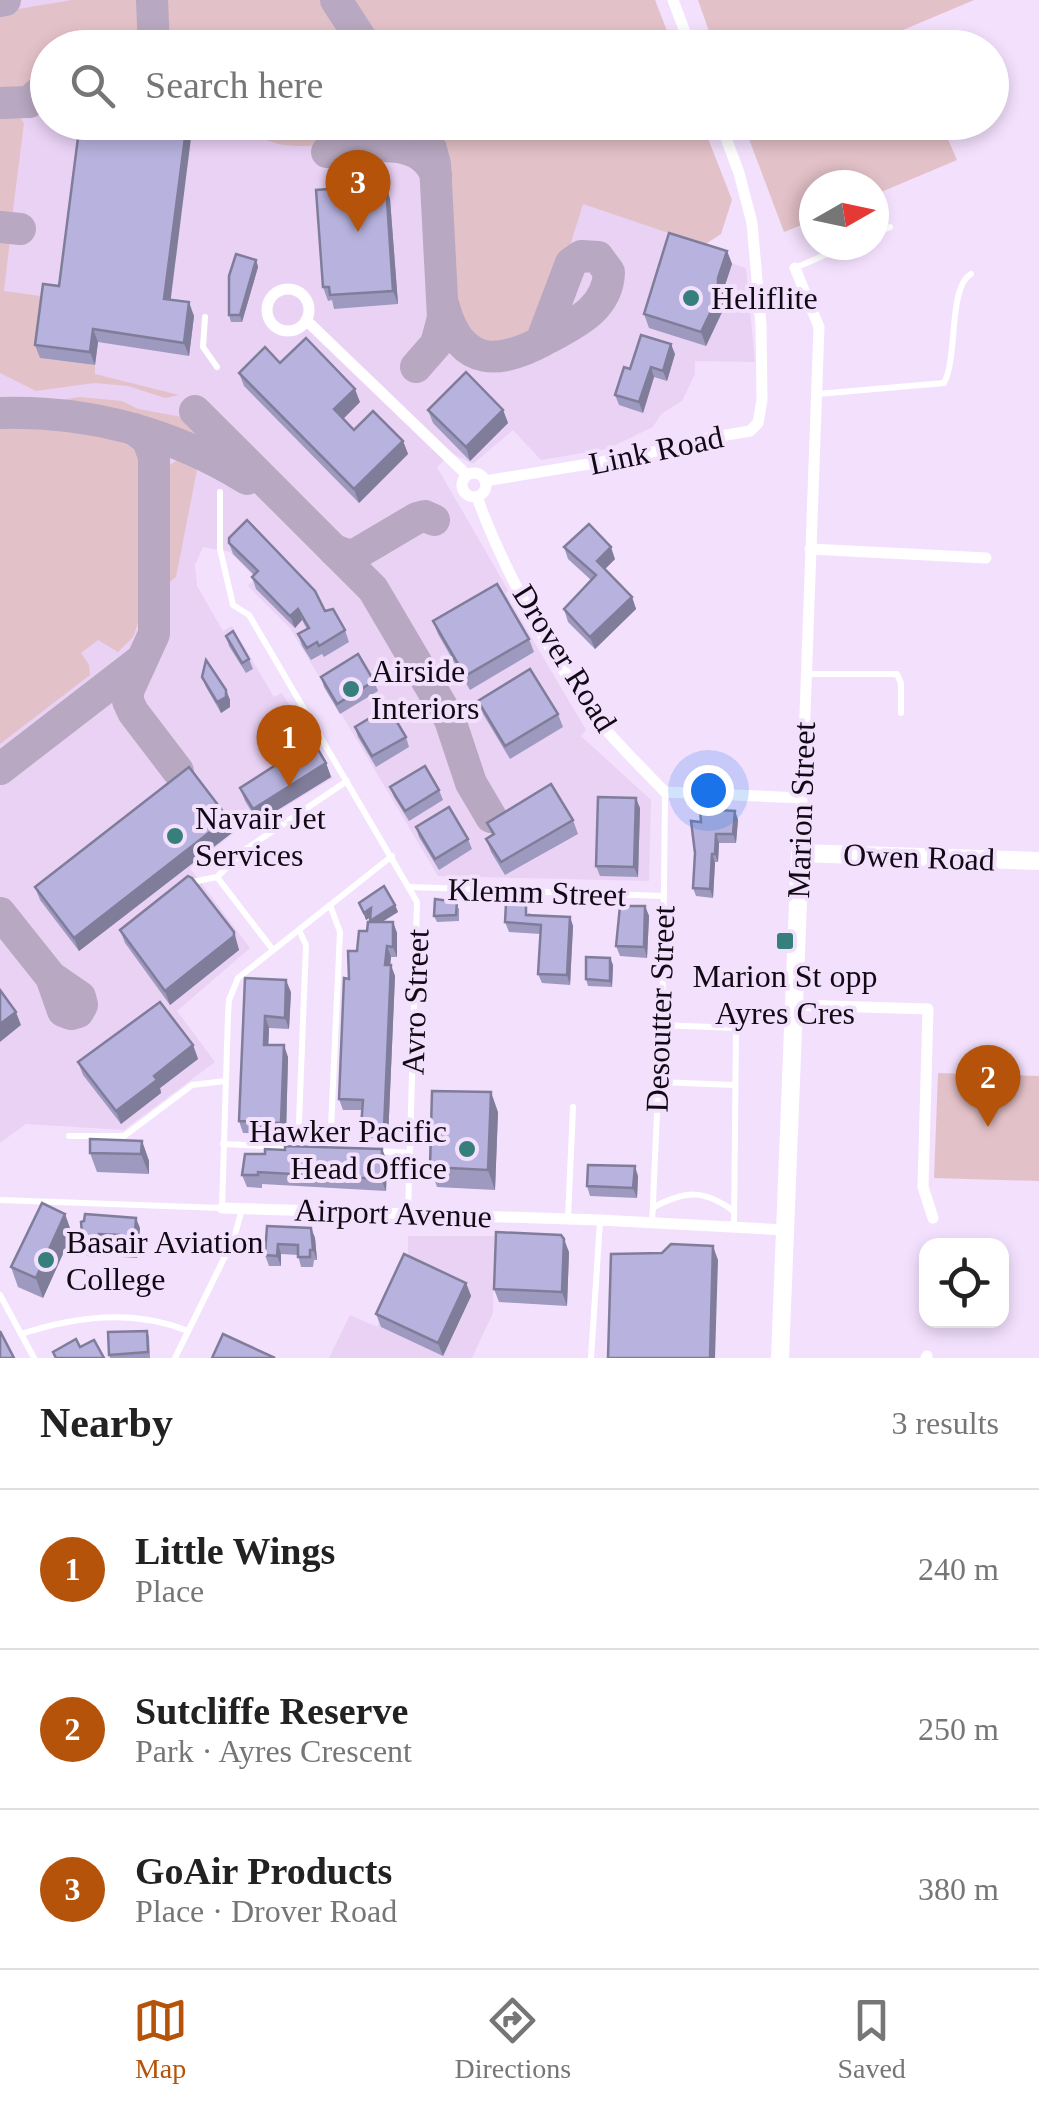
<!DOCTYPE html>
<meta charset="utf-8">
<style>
body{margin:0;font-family:Georgia,serif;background:#f6f6f6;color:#222}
.controls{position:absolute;right:30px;bottom:30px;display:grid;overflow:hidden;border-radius:20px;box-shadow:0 5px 15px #0003}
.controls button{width:90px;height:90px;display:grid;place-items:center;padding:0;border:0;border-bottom:2px solid #e0e0e0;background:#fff;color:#222;font:50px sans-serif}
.compass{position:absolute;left:799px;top:170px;width:90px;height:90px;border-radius:50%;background:#fff;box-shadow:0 5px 15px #0003;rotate:81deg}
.you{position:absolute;left:708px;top:790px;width:35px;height:35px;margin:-25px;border:8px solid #fff;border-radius:50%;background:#1a73e8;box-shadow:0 0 0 15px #1a73e833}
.badge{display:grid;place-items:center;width:65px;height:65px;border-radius:50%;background:#b45309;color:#fff;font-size:32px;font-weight:700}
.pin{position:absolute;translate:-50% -82px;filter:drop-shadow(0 2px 5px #0008)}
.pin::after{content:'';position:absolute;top:52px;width:35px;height:30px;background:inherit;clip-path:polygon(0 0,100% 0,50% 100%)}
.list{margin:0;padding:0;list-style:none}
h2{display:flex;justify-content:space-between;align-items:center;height:130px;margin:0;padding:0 40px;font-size:42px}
h2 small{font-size:32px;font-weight:400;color:#767676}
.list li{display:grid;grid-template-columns:65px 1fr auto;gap:30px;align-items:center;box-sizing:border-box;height:160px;padding:0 40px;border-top:2px solid #e0e0e0}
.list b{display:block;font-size:38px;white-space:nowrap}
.list p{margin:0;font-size:32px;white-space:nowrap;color:#767676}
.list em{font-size:32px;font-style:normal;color:#767676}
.icon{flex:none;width:55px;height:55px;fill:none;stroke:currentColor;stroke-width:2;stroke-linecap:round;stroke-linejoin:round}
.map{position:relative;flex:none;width:1039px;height:1358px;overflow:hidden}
.search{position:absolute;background:#fff;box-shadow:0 5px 15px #0003;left:30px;right:30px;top:30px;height:110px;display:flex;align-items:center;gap:25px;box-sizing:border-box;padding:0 35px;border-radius:55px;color:#767676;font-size:38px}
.sheet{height:610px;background:#fff}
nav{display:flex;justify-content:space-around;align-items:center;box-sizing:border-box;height:140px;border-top:2px solid #e0e0e0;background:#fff;font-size:28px;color:#767676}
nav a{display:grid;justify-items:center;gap:5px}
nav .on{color:#b45309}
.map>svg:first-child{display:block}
.built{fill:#ead2f5}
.green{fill:#e3c1c8}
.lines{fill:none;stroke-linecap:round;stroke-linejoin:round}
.taxiway{stroke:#b8a8c1;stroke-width:32}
.lane{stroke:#fff;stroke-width:6}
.street{stroke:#fff;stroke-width:11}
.secondary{stroke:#fff;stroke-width:18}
.wall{fill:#9d99bf}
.shaded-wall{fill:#807d9b}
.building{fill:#b7b2de;stroke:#807d9b;stroke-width:2.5}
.poi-dot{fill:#367f7d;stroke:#f3e0fd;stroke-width:4}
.labels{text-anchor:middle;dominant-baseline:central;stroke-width:8;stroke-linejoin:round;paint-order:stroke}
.poi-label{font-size:32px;fill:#110a14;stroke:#f3e0fd;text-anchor:start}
.street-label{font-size:32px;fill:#110a14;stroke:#f3e0fd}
</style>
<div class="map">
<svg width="1039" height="1358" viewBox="0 0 1039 1358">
<rect width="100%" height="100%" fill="#f3e0fd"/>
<!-- built -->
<g class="built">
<polygon points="0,0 655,0 673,47 48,48 48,122 702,123 690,250 746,268 755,362 695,361 695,374 682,401 661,414 653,427 607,449 541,460 513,430 473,464 451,453 437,467 508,590 506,594 586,730 581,736 651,800 649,881 438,876 290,628 248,586 255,578 230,552 203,547 195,565 197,586 223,631 232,626 274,697 282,693 333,778 257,824 246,809 235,832 190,868 250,948 177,1011 215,1062 124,1130 26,1124 0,1143"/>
<polygon points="408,1236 494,1236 493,1313 472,1358 329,1358 350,1315 377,1327 408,1260"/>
</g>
<!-- green -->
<g class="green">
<path d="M72,0H137L140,41L137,47L48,48C48,77 31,95 0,94V12Z"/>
<polygon points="166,0 324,0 355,47 166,47"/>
<polygon points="348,0 655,0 673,47 379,47"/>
<polygon points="698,0 974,0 903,30 910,47 715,48"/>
<polygon points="0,114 19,116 24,123 12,218 0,221"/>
<path d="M250,123H391L384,134L370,139C336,142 265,160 250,123Z"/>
<path d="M428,123H702L732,200L721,234L704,245L583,204L545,327C514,366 470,357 453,312L446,164L441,144Z"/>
<polygon points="743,123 941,123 957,160 874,195 874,185 814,185 814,220 784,232"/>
<polygon points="0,234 10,240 4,291 48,297 40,358 95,365 95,374 179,395 165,398 128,386 94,383 36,391 0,373"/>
<polygon points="80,397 122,401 138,409 182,417 205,436 193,439 115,413 48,402"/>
<path d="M0,424C35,423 110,423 136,446L141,459V615L133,637L118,652L98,640L81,653L89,665L90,675L0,744Z"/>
<polygon points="180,459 194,462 197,470 176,577 168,583 166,474 171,464"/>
<polygon points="938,1073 1039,1076 1039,1181 934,1178"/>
</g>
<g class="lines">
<!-- taxiway -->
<g class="taxiway">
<polyline points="152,0 154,48"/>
<polyline points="336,0 367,48"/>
<polyline points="0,1 5,0"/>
<polyline points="0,103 29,102 48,85"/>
<polyline points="355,150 358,201"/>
<path d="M327,152C363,149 419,132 436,175"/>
<polyline points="0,227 20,229"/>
<path d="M444,307C461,369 501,365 548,338C576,323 608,308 609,272L598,257L581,256L571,263L541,342"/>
<polyline points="416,367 436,344 443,318 435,164 431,149 416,122"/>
<polyline points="195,411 373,589 450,720 471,783 491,817"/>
<path d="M0,413C87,410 173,433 247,479"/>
<polyline points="134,429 148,440 154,457 154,634 128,691 128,701 133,712 178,771"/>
<polyline points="334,550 347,555 356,554 417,518 425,516 434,520"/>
<polyline points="0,769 140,661"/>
<polyline points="0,913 51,977 80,997 82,1005 78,1012 71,1014 63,1011 51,977"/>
</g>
<!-- lane -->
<g class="lane">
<polyline points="874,234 890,227"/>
<polyline points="795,268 848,245"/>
<polyline points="205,317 203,347 217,367"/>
<path d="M818,394L944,383C958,358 948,287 971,274"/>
<polyline points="220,492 220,549 233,605 249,615 417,902 408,1213"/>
<polyline points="807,674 897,674 901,683 901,713"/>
<polyline points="187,883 217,877"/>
<polyline points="410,887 663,896"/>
<polyline points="330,905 340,932 330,1149"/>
<polyline points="273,950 217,877 246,849 347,781"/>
<polyline points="660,1025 736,1028 734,1227"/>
<polyline points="658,1082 735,1085"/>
<polyline points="69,1136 124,1136 192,1085 225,1081"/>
<polyline points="223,1144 289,1147"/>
<polyline points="298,1147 306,945 299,930"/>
<polyline points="377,1151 410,1153"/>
<polyline points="0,1200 222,1208 228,1015 229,1000 238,978 392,856"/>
<path d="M654,1207C685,1191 703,1189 732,1210"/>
<polyline points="568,1218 573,1107"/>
<polyline points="652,1225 663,977 665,793"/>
<polyline points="0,1295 34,1358"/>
<path d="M21,1334C77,1316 133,1309 188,1331"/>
<polyline points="175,1358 234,1238 242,1209"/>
<polyline points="591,1358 600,1221"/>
</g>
<!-- street -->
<g class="street">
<polyline points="673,0 691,48"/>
<polyline points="795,268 819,327 800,853"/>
<circle cx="288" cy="310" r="21"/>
<polyline points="306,320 467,475"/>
<circle cx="474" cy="485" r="12"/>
<polyline points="485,481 637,456 703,439 750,431 758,423 762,400 761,325 752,223 739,173 720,122"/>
<path d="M477,497C502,567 556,667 602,725C622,749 644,770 665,792L801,798"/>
<polyline points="810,549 986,558"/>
<polyline points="794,1005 928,1009 923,1187 933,1218"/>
<polyline points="222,1208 600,1220 786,1230"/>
<polyline points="926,1358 927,1356"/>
</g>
<!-- secondary -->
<polyline class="secondary" points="780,1358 800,853 1039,861"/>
</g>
<!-- wall -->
<g class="wall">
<polygon points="386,185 390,199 398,304 334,309 332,300 328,301 323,287"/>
<polygon points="727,251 732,264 723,291 723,310 706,346 649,328 644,314"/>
<polygon points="256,260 258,267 242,322 231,322 229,315"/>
<polygon points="171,300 194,316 189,356 98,342 95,365 40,358 35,345"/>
<polygon points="675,354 667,381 654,377 643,413 619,405 615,395 630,369"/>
<polygon points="280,363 360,402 343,419 354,430 403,441 408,454 359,503 244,386 239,373"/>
<polygon points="428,410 503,410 508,423 470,461 433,423"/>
<polygon points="229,543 325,611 345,630 349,642 324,657 322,654 311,660 302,646 298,634 307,629 302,620 295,628 256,589 252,577 254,575 233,554"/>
<polygon points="564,547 615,559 605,569 632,597 636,609 595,649 568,622 564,609 591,580 568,559"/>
<polygon points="433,621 529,639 534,652 470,690 438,634"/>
<polygon points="226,636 249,659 253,669 246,673 229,646"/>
<polygon points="202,677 226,690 230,700 230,707 221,713 206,687"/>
<polygon points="321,677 374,681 378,691 340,714 324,687"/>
<polygon points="478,701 558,714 563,727 510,759 483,714"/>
<polygon points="355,727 406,737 409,747 376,767 358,737"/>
<polygon points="326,763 331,777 258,822 245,801 240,788"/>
<polygon points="390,787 439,790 443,800 409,821 394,797"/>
<polygon points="640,808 638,877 600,876 596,866"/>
<polygon points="735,811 738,820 736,843 719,843 718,862 715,862 713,898 696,896 693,888 701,822"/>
<polygon points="228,818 233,832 79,951 40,900 35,887"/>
<polygon points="573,820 578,834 505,875 491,852 486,839 492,835 487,823"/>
<polygon points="416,827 468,839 472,849 439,870 419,837"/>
<polygon points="359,903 395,905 398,912 382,922 393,922 397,933 397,957 391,957 390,965 395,976 388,1139 365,1138 361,1127 362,1110 343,1110 339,1099 349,979 357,951 367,931 370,917 366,920"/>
<polygon points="645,906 649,916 647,958 620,956 616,946"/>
<polygon points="459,908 459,921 437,922 434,916"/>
<polygon points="530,913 530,915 570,917 573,926 570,985 542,983 538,974 541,934 509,932 505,922"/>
<polygon points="120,930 234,932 239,950 170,1005 125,943"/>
<polygon points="610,958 613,965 612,987 588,986 586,979"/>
<polygon points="245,978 291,992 289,1029 269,1028 268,1045 288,1057 286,1134 243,1133 239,1121"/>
<polygon points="193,1045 198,1059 160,1088 161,1093 121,1124 83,1075 78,1062"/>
<polygon points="498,1112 495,1190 437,1187 430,1167"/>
<polygon points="142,1141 149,1161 149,1174 97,1172 90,1153"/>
<polygon points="382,1149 387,1161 386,1191 262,1184 262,1188 247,1187 242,1175 265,1154"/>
<polygon points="638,1176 637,1198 590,1196 587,1186"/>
<polygon points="65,1214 72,1234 43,1298 18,1287 11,1267"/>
<polygon points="81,1222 140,1228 137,1258 122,1257 119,1245 103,1244 102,1257 87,1256 83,1246"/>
<polygon points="267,1226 311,1228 315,1238 317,1260 314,1260 313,1267 301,1267 298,1255 281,1254 281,1266 269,1266 265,1255"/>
<polygon points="569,1252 567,1306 499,1302 494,1289"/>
<polygon points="466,1283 471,1296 443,1356 381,1327 376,1314"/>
<polygon points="147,1331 149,1337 150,1358 110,1358 109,1355"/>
</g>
<!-- shaded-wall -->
<g class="shaded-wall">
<polygon points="187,122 193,122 169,313 164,299"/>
<polygon points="386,185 390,199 398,304 393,291"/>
<polygon points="727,251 732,264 723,291 723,310 706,346 701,332"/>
<polygon points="256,260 258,267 242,322 240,315"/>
<polygon points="189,302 194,316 189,356 184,343"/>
<polygon points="93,329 98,342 95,365 90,352"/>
<polygon points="671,344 675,354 667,381 663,371"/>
<polygon points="651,367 654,377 643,413 639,402"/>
<polygon points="355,389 360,402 339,423 334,409"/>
<polygon points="503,410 508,423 470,461 466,447"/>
<polygon points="403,441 408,454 359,503 354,489"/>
<polygon points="611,547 615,559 601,573 597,561"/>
<polygon points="632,597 636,609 595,649 590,637"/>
<polygon points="298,609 302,620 295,628 290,616"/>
<polygon points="226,690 230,700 230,707 221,713 217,702"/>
<polygon points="326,763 331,777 258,822 253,809"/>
<polygon points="636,798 640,808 638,877 634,867"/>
<polygon points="735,811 738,820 736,843 733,834"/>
<polygon points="228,818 233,832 79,951 74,938"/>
<polygon points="716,834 719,843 718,862 715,854"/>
<polygon points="712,854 715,862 713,898 710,889"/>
<polygon points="395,905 398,912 372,928 370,921"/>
<polygon points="645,906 649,916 647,958 644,947"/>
<polygon points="371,908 374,915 366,920 364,913"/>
<polygon points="570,917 573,926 570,985 567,975"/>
<polygon points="393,922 397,933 397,957 393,947"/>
<polygon points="234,932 239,950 170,1005 165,991"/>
<polygon points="387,946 391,957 389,976 385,965"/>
<polygon points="610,958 613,965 612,987 610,981"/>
<polygon points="391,965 395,976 388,1139 384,1128"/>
<polygon points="286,980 291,992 289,1029 285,1018"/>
<polygon points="16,1012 21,1025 0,1042 0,1024"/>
<polygon points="265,1016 269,1028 268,1056 264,1045"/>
<polygon points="193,1045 198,1059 160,1088 161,1093 121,1124 116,1111 154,1076"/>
<polygon points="284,1045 288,1057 286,1134 281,1123"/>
<polygon points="491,1092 498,1112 495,1190 488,1170"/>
<polygon points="142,1141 149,1161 149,1174 141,1154"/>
<polygon points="382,1149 387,1161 386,1191 381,1179"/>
<polygon points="635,1166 638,1176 637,1198 633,1188"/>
<polygon points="65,1214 72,1234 43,1298 36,1278"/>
<polygon points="136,1218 140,1228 137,1258 134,1248"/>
<polygon points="311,1228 315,1238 317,1260 313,1250"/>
<polygon points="99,1234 103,1244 102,1257 99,1247"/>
<polygon points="564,1239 569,1252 567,1306 562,1292"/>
<polygon points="278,1244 281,1254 281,1266 277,1256"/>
<polygon points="713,1246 718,1260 715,1358 710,1358"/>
<polygon points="466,1283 471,1296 443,1356 438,1343"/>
</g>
<!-- building -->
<g class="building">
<polygon points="80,122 187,122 164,299 189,302 184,343 93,329 90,352 35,345 43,284 59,286"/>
<polygon points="386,185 393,291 330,295 329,287 323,287 316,190"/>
<polygon points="669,233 727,251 718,278 718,297 701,332 644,314"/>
<polygon points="236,254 256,260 240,315 229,315 229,276"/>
<polygon points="641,335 671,344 663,371 651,367 639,402 615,395 624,367 630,369"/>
<polygon points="306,338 355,389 334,409 354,430 373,411 403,441 354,489 239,373 265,347 280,363"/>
<polygon points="466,372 503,410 466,447 428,410"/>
<polygon points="247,520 315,591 325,611 333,609 345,630 319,646 317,642 307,648 298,634 309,628 298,609 290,616 252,577 258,571 229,543 229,538"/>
<polygon points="589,524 611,547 597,561 632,597 590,637 564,609 596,575 564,547"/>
<polygon points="497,584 529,639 465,676 433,621"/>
<polygon points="233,631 249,659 242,663 226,636"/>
<polygon points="358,654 374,681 337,704 321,677"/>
<polygon points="206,660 226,690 226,697 217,702 202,677"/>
<polygon points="530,669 558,714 505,746 478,701"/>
<polygon points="388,707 406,737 372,756 355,727"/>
<polygon points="313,741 326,763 253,809 240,788"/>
<polygon points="425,766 439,790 405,811 390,787"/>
<polygon points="189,767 228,818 74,938 35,887"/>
<polygon points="551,784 573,820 501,862 486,839 494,834 487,823"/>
<polygon points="598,797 636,798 634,867 596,866"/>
<polygon points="449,807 468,839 435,859 416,827"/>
<polygon points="700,809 735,811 733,834 716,834 715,854 712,854 710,889 693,888 695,853 691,821 701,822"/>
<polygon points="188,876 192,878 234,932 234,936 165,991 120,930"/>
<polygon points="384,886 395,905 370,921 371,908 364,913 359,903"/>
<polygon points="435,899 457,902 456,915 434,916"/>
<polygon points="506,903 526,903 526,915 570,917 567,975 538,974 541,925 505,922"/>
<polygon points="620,906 645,906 644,947 616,946"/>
<polygon points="368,922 393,922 393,947 387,946 385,965 391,965 384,1128 361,1127 363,1100 339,1099 344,978 349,979 348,951 357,951 359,931 367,931"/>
<polygon points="586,957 610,958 610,981 586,979"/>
<polygon points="245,978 286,980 285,1018 265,1016 264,1045 284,1045 281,1123 239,1121"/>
<polygon points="0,990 16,1012 0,1024"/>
<polygon points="160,1002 193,1045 154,1076 157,1080 116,1111 78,1062"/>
<polygon points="432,1091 491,1092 488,1170 430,1167"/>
<polygon points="90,1139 142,1141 141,1154 90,1153"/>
<polygon points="285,1146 382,1149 381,1179 258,1172 258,1175 242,1175 245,1154 265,1154 265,1149 285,1150"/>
<polygon points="588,1165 635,1166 633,1188 587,1186"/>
<polygon points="42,1203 65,1214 36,1278 11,1267"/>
<polygon points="85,1214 136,1218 134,1248 119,1247 119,1235 99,1234 99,1247 83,1246 81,1222 84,1221"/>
<polygon points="267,1226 311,1228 313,1250 310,1250 310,1257 298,1257 298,1245 278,1244 277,1256 265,1255"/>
<polygon points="496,1232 561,1235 564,1239 562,1292 494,1289"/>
<polygon points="671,1244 713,1246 710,1358 608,1358 611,1254 662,1253"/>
<polygon points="404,1254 466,1283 438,1343 376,1314"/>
<polygon points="0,1331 14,1358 0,1358"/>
<polygon points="147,1331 148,1352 109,1355 108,1332"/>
<polygon points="223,1334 275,1358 212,1358"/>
<polygon points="76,1339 80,1347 94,1340 104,1358 56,1358 53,1352"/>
</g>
<!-- markers -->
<g class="poi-dot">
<circle cx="691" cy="298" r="10"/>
<circle cx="351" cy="689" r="10"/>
<circle cx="175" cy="836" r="10"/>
<rect x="775" y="931" width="20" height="20" rx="5"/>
<circle cx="467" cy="1149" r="10"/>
<circle cx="46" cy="1260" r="10"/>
</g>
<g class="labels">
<!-- poi labels -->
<g class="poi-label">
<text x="711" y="298">Heliflite</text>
<text x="371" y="671">Airside<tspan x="371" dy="37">Interiors</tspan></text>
<text x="195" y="818">Navair Jet<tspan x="195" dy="37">Services</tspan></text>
<text x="785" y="976" text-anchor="middle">Marion St opp<tspan x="785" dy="37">Ayres Cres</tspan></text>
<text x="447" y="1131" text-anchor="end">Hawker Pacific<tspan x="447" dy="37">Head Office</tspan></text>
<text x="66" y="1242">Basair Aviation<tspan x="66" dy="37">College</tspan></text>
</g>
<!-- street labels -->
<g class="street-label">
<text transform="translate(656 450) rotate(-12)">Link Road</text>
<text transform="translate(565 658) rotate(58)">Drover Road</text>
<text transform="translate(801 810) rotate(-88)">Marion Street</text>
<text transform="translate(919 857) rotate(2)">Owen Road</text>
<text transform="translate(537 892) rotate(2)">Klemm Street</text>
<text transform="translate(415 1002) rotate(-88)">Avro Street</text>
<text transform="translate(660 1009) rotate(-88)">Desoutter Street</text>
<text transform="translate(393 1213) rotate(2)">Airport Avenue</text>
</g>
</g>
</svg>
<div class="controls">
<button><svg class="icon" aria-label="locate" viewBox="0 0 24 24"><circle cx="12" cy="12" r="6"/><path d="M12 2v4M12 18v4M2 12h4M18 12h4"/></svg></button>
</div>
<svg class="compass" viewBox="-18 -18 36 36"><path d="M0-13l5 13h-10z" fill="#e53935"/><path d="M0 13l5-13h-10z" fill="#767676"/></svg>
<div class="you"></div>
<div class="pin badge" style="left:289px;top:787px">1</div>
<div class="pin badge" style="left:988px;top:1127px">2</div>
<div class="pin badge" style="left:358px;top:232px">3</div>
<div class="search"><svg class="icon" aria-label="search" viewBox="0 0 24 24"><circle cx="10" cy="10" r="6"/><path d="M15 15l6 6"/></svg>Search here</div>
</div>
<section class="sheet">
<h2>Nearby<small>3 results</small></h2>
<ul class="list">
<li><span class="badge">1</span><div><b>Little Wings</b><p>Place</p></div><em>240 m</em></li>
<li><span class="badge">2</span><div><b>Sutcliffe Reserve</b><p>Park · Ayres Crescent</p></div><em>250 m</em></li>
<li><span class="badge">3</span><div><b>GoAir Products</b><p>Place · Drover Road</p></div><em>380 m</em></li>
</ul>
</section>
<nav>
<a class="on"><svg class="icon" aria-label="map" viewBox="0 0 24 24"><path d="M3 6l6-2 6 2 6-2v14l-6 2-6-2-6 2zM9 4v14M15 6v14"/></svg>Map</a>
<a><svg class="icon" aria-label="directions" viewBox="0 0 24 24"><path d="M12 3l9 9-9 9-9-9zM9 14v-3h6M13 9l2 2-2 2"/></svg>Directions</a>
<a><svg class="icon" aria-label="saved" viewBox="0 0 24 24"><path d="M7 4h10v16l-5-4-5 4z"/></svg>Saved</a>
</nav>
